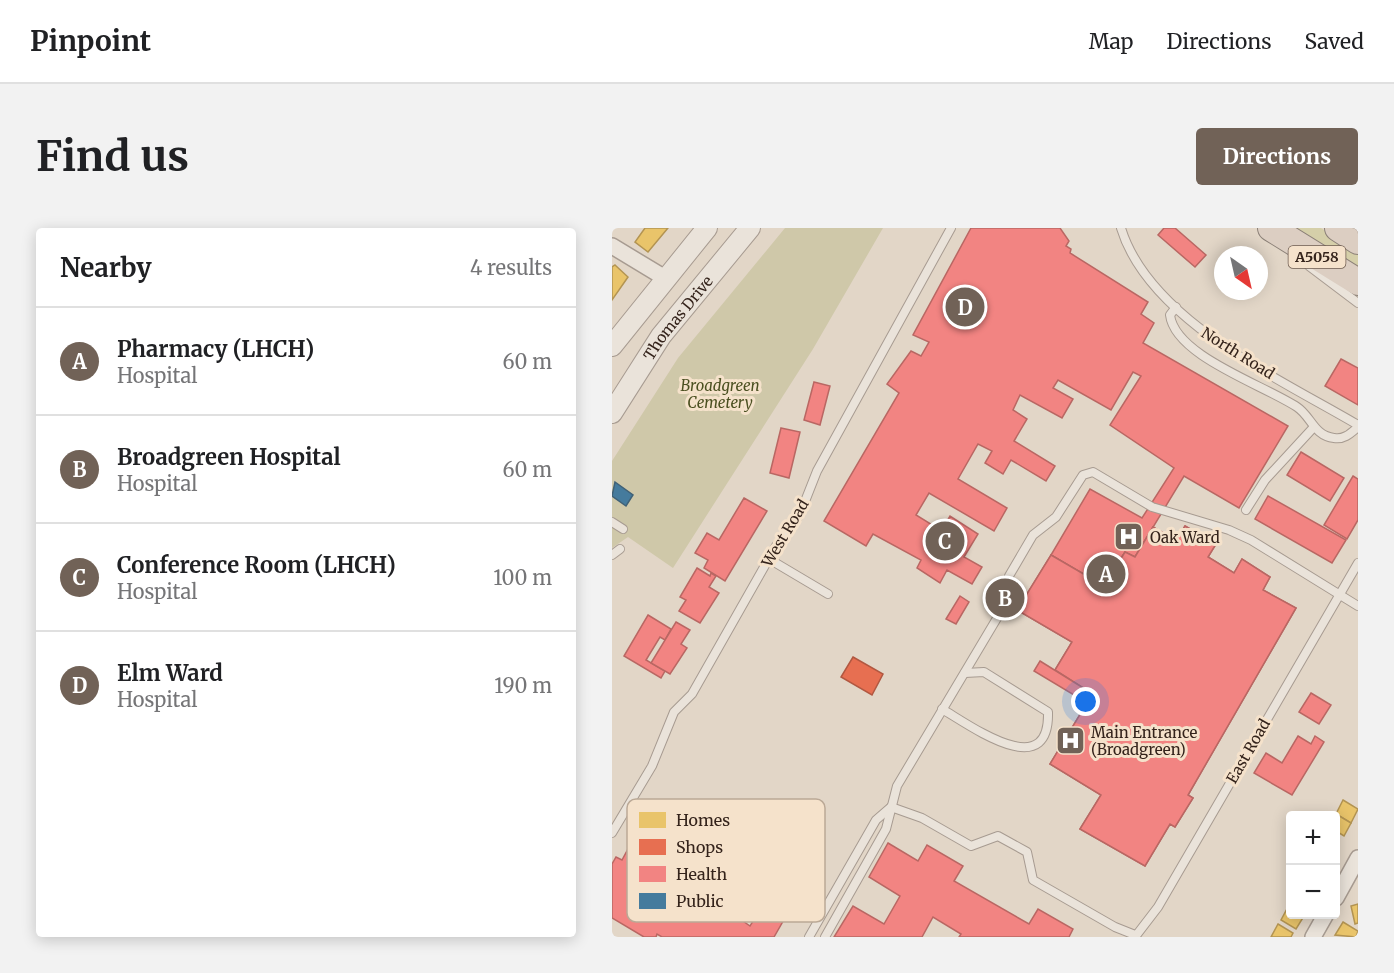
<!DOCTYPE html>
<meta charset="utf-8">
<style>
body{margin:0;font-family:Merriweather,serif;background:#f2f2f2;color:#202124}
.controls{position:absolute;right:18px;bottom:18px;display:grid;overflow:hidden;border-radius:6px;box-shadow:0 3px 15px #0003}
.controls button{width:54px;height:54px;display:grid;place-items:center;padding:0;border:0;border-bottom:2px solid #e0e0e0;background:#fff;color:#202124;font:30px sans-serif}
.compass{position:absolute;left:602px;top:18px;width:54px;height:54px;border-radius:50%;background:#fff;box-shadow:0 3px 15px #0003;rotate:146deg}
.you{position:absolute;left:474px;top:474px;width:21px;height:21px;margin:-15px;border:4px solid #fff;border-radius:50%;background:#1a73e8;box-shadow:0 0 0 9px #1a73e833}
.badge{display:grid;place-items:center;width:39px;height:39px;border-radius:50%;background:#716257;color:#fff;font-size:20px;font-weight:700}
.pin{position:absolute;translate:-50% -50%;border:3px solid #fff;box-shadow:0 2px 6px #0006}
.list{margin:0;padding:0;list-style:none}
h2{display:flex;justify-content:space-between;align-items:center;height:78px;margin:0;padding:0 24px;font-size:26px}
h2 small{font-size:20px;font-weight:400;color:#757577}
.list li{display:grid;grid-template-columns:39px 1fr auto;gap:18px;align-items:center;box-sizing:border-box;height:108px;padding:0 24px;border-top:2px solid #e0e0e0}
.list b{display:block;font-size:22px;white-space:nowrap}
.list p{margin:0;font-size:20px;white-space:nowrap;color:#757577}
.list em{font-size:20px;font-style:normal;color:#757577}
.map{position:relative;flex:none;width:746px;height:709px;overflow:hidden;border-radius:6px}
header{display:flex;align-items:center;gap:36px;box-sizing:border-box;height:84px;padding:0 30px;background:#fff;border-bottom:2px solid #e0e0e0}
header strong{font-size:28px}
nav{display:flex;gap:33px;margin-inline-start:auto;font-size:21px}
.intro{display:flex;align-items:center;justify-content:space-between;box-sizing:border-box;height:144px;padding:0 36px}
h1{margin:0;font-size:42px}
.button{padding:15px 27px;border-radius:6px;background:#716257;color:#fff;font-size:21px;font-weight:700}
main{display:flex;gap:36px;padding:0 36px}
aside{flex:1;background:#fff;border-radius:6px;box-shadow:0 3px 15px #0003}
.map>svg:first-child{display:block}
.green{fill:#d5cfa9}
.cemetery{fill:#cfc8a9}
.homes{fill:#e9c46a;stroke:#b39452;stroke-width:1.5}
.shops{fill:#e76f51;stroke:#b15841;stroke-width:1.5}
.health{fill:#f28482;stroke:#b96763;stroke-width:1.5;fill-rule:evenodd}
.public{fill:#457b9d;stroke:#406176;stroke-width:1.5}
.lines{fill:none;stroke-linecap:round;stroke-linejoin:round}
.service-casing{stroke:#a79b91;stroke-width:10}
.minor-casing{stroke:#a79b91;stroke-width:18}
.tertiary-casing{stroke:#a79b91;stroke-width:22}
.trunk-casing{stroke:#8c8178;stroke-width:28}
.service{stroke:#eae3da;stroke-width:8}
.minor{stroke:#eae3da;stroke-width:15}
.tertiary{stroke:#eae3da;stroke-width:20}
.trunk{stroke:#dccec2;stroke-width:26}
.labels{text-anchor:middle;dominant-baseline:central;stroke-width:6;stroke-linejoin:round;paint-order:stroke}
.shield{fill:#f5e2cb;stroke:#6e5c50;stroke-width:1.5}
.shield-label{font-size:14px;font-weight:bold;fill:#34231b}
.street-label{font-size:15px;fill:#34231b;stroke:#f5e2cb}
.park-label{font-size:15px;font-style:italic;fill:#4b5021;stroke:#f5e2cb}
.poi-label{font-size:15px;fill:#34231b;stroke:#f5e2cb;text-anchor:start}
.key{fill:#f5e2cb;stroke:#bba996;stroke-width:1.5}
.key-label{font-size:16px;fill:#34231b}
</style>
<header>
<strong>Pinpoint</strong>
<nav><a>Map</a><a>Directions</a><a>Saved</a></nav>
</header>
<div class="intro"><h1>Find us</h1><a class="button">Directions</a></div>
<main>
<aside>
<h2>Nearby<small>4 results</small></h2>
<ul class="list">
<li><span class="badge">A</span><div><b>Pharmacy (LHCH)</b><p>Hospital</p></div><em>60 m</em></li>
<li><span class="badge">B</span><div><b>Broadgreen Hospital</b><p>Hospital</p></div><em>60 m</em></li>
<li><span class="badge">C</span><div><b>Conference Room (LHCH)</b><p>Hospital</p></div><em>100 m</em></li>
<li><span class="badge">D</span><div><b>Elm Ward</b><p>Hospital</p></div><em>190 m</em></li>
</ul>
</aside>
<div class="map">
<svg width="746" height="709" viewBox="0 0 746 709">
<rect width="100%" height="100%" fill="#e2d6c7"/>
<!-- green -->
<polygon class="green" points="677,0 709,0 746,27 746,43"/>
<!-- cemetery -->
<polygon class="cemetery" points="173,0 271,0 201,121 61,340 16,309 0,320 0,233 66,130"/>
<!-- homes -->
<g class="homes">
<polygon points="33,0 56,0 36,24 23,14"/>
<polygon points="3,37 16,49 0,72 0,39"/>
<polygon points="731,572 746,581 739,595 724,586"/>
<polygon points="724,586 739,595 732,608 724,603"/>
<polygon points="746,676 746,695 743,696 739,678"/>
<polygon points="676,679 678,686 692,688 684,701 669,692"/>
<polygon points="731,694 746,703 744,709 723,707"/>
<polygon points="666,696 681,705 679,709 659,709"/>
</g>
<!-- shops -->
<polygon class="shops" points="241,429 271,446 260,467 229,449"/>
<!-- health -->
<g class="health">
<polygon points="359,0 448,0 457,13 454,18 459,21 458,25 536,74 529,86 542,95 531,115 676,198 627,280 572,248 523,329 513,324 492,358 439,327 478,261 530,290 562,240 498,197 529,148 521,144 499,182 446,152 441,160 461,171 450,190 408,167 401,182 415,191 402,213 443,238 434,253 399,232 391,246 373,235 380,223 366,216 346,251 395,280 382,303 317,265 304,287 322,298 317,308 324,312 338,288 366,306 352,329 370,339 360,356 335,342 328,355 305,340 309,332 261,306 254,318 212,293 287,165 275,156 299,123 309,128 317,114 301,107"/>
<polygon points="552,0 563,0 594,27 583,39 546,7"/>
<polygon points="729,131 746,140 746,177 713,158"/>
<polygon points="202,154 218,158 208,197 192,192"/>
<polygon points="169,200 188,204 177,250 158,245"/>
<polygon points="689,224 732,250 718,273 675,247"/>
<polygon points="741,248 746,251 746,292 735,311 712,297"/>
<polygon points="656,268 734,312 720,335 643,291"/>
<polygon points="132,270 155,283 113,353 92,340 96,332 83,325 95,305 107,312"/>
<path d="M573,298L604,316L596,329L622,345L630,331L658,349L651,362L684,380L576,567L581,570L563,599L558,596L533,638L468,601L489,567L438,536L475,475L467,470L473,461L443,442L460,414L405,382L439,327L492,358L513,324L523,329L541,299L564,312ZM525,331L547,343L532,368L510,356ZM466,347L487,360L476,379L455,366ZM577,362L598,374L584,398L563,386ZM607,378L632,392L617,418L592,404ZM487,384L513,400L498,425L471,409ZM545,419L566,431L559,443L538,431ZM580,439L596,448L582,474L565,464ZM516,469L537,482L524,504L503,491ZM542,492L566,506L550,532L527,518ZM515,554L532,564L518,588L501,578Z"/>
<polygon points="573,298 604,316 596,329 622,345 630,331 658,349 651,362 684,380 576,567 581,570 563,599 558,596 533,638 468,601 489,567 438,536 475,475 467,470 473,461 443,442 460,414 405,382 439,327 492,358 513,324 523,329 541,299 564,312"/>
<polygon points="85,340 98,348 99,345 104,348 97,359 107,365 88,395 67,383 74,372 68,369"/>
<polygon points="348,368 357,374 344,396 334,391"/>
<polygon points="36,387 59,401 53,412 48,409 34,432 53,443 49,450 12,428"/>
<polygon points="64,394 78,402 69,416 75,420 58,446 39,435"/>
<polygon points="428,433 473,461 467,470 422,443"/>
<polygon points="699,465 719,477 707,496 687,484"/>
<polygon points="686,508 699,516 703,508 712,514 680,567 642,545 654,525 670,535"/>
<polygon points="276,615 306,633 315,617 351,638 342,653 417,696 426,681 461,701 457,709 347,709 349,706 321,689 310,709 222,709 241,678 272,696 288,668 257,649"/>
<path d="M148,618L164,627L159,635L164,638L169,631L185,640L181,647L193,655L162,709H50L45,706L44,709H32L0,690V636L4,629L10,632L17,619L77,654L73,662L97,676L130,619L143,627ZM49,668L59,674L48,692L38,686ZM127,676L145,687L138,698L121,686Z"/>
</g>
<!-- public -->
<polygon class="public" points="3,254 21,267 14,278 0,268"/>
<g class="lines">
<defs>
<g id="service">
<path d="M509,0C537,92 668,151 746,197"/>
<polyline points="697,38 746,75"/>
<path d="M564,79L558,87C563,128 652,157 685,179C699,188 702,208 722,210C732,212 739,205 746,199"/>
<polyline points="634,282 653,252 701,200"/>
<polyline points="0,294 11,301"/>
<polyline points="0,327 8,321"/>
<polyline points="157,331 216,366"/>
<path d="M330,481C359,498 438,556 436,484L372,444L353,445"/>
<polyline points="279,579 310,590 359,618 386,608 415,624 421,652 503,699 523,707"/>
<polyline points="0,605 40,538 62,484 80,466 164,318 188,286 205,243 339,0"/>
<polyline points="197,709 264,592 279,579"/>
<polyline points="213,709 274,601 285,558 397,370 397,348 421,307 444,289 471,247 481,244 540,279 617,302 639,312 746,378"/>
<polyline points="523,709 546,679 746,335"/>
</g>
<g id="minor">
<polyline points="0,18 53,50"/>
<polyline points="724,670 746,630"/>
<polyline points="701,709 714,686"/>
</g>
<g id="tertiary">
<polyline points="0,118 95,0"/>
<path id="s1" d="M0,185L49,108L138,0"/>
</g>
<g id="trunk">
<polyline points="659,0 746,54"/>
<polyline points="726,0 746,13"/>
</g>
</defs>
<!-- service casing -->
<use href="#service" class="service-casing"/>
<!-- minor casing -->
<use href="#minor" class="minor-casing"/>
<!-- tertiary casing -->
<use href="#tertiary" class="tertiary-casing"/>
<!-- trunk casing -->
<use href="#trunk" class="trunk-casing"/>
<!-- service -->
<use href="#service" class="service"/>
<!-- minor -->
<use href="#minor" class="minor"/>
<!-- tertiary -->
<use href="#tertiary" class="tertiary"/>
<!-- trunk -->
<use href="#trunk" class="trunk"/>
</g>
<!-- icons -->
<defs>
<symbol id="hospital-square" viewBox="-11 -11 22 22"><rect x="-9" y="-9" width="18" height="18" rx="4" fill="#716257" stroke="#f5e2cb"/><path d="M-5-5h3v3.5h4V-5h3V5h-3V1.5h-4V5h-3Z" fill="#fff"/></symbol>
</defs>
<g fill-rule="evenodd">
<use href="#hospital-square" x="500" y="292" width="33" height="33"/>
<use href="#hospital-square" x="442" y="496" width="33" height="33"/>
</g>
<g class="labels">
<!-- shield labels -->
<rect class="shield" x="676.5" y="18" width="57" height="22" rx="4.5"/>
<g class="shield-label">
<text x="705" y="29">A5058</text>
</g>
<!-- street labels -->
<g class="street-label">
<text stroke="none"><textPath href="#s1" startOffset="116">Thomas Drive</textPath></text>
<text transform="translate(626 125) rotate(32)">North Road</text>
<text transform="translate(173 305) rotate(-59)">West Road</text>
<text transform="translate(636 523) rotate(-60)">East Road</text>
</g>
<!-- park labels -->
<g class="park-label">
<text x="108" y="157">Broadgreen<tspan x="108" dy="17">Cemetery</tspan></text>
</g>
<!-- poi labels -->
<g class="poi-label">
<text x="538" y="309">Oak Ward</text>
<text x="479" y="504">Main Entrance<tspan x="479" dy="17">(Broadgreen)</tspan></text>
</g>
</g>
<!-- legend -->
<rect x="15" y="571" width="198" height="123" rx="9" class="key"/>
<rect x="27" y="584" width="27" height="16" fill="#e9c46a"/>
<rect x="27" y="611" width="27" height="16" fill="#e76f51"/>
<rect x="27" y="638" width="27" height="16" fill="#f28482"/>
<rect x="27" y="665" width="27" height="16" fill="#457b9d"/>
<g class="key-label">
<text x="64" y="598">Homes</text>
<text x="64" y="625">Shops</text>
<text x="64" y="652">Health</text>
<text x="64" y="679">Public</text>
</g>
</svg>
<div class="controls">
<button>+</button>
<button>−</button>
</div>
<svg class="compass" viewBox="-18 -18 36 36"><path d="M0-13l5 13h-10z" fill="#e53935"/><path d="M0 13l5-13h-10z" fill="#757577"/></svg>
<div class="you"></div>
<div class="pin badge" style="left:494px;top:346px">A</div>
<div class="pin badge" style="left:393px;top:370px">B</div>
<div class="pin badge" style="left:333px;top:313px">C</div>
<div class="pin badge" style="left:353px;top:79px">D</div>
</div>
</main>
